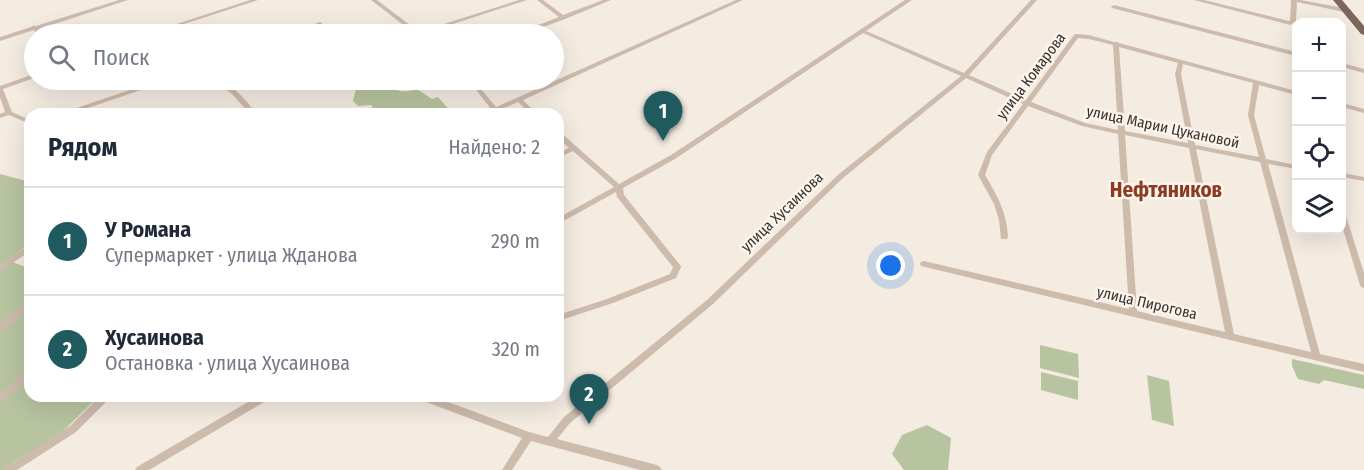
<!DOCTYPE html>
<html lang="ru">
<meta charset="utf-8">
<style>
body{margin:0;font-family:"Fira Sans Condensed",sans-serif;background:#f6f6f7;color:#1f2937}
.controls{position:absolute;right:18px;top:18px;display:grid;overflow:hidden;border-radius:12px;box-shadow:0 6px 24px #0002}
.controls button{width:54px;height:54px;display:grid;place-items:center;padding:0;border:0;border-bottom:2px solid #e0e1e3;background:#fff;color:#1f2937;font:30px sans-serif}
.you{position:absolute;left:891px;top:266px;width:21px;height:21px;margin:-15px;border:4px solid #fff;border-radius:50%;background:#1a73e8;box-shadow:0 0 0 9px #1a73e833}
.badge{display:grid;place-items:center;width:39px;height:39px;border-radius:50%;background:#1f5a5e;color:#fff;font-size:20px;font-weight:700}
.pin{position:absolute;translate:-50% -50px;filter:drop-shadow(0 2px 3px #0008)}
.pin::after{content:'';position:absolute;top:32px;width:21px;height:18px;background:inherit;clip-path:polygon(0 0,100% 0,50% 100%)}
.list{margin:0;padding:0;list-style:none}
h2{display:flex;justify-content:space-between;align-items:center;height:78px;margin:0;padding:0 24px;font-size:26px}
h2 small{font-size:20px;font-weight:400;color:#747a83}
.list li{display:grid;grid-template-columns:39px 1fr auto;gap:18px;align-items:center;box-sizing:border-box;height:108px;padding:0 24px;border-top:2px solid #e0e1e3}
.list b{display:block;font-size:22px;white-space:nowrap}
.list p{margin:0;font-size:20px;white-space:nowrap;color:#747a83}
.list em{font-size:20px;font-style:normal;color:#747a83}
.icon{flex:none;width:33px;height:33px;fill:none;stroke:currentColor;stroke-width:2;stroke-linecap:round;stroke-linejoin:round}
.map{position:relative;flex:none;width:1364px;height:470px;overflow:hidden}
.search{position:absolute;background:#fff;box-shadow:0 6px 24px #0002;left:24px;top:24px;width:540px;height:66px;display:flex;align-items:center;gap:15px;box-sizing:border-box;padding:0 21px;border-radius:33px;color:#747a83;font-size:22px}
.panel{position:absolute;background:#fff;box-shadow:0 6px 24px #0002;left:24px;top:108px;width:540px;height:294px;border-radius:18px}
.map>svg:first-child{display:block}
.green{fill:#b8c4a0}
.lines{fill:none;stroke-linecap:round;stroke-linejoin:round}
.street{fill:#cdbbac;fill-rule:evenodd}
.primary{fill:#7d675c;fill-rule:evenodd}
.labels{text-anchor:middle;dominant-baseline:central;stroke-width:5;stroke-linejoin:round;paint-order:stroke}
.street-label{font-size:15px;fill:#3b302b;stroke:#fbf5ee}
.district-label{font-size:21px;font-weight:bold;fill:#8c3b22;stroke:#fbf5ee}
</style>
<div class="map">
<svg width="1364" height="470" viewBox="0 0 1364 470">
<rect width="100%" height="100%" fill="#f4ebe1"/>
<!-- green -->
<g class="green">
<polygon points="320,22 336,34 290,34"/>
<path d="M346,80H385V84C397,92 403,93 417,89L432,99L438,97L452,113L376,114L371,105L358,106L353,101L356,88Z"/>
<polygon points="0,174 30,182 30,243 8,260 30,269 30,396 99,396 58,436 15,461 5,470 0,470"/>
<polygon points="1040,345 1078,354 1079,378 1040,368"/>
<polygon points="1292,359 1364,375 1364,389 1324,380 1319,384 1298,379 1292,366"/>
<polygon points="1041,372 1078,381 1078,400 1041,390"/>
<polygon points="1147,375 1169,381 1174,426 1152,420"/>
<polygon points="927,425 951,438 948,470 904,470 892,454 902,435"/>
</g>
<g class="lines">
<!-- street -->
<g class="street">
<polygon points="119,0 128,0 39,29 42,34 37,34 34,30 0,41 0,37 31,27 32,26 36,26"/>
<polygon points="250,0 258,0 153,34 146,34"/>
<polygon points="371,0 377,0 419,32 519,0 527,0 422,34 415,34"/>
<polygon points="537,0 543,0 563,15 603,0 611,0 565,19 524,34 518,34 518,33 559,17"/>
<polygon points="736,0 743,0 523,100 537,114 530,114 518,102 491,114 483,114 491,109 477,91 463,80 469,80 481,89 496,107"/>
<path d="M905,0H912L866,31L964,73L1031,0H1037L969,75L1026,100L1074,35L1076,34L1089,35L1114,42H1118L1119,43L1296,91V95L1259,85L1254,115L1266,159L1296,165V169L1268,164L1320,354L1364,364V372L921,266L920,264L921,262L924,261L1129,309L1118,134L1082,126L1028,106L992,155L985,175C997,195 1007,213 1008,237L1007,239H1001L999,220L994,204L978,175L987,152L1023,104L966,78L843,178L713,304L570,423L557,439L657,465L660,467L662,470H640L531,441L512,470H502L522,438L418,399L417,396H432L529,432L548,437L564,417L707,300L839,174L961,76L863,33L675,159L623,188L624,195L680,265L681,267L676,278L613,303L558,321V315L607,299L670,274L673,267L617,197L616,192L558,224V218L614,187L573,151L558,158V153L569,148L558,138V132H560L619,184L671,155ZM1078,38L1089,39L1113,45L1118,130L1085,123L1031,102ZM1119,47L1178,63L1175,74L1188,143L1125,131ZM1183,64L1253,83L1248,115L1259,157L1195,145L1181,74ZM1125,135L1189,148L1225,332L1137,311ZM1196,149L1260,162L1311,352L1234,334Z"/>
<polygon points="1194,0 1204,0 1289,21 1290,20 1291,1 1290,0 1301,0 1349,9 1352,11 1349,13 1297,2 1296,21 1290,25"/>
<polygon points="1114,5 1296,52 1296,56 1112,8 1111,7"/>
<polygon points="1342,63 1364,69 1364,73 1342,67"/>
<polygon points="34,74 34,78 3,89 12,112 30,120 30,124 9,115 0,118 0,114 5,112 0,97 0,86"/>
<polygon points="159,80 166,80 153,86 70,114 61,114 62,113"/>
<path d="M207,80C228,78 245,98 256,114H250L232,94L221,86Z"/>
<polygon points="1342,103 1364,109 1364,113 1342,107"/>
<polygon points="1342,173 1364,177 1364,181 1342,177"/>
<polygon points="1342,213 1346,216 1364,273 1364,288 1361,287 1360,285 1342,226"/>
<polygon points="30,244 30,251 0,272 0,265"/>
<polygon points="30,301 30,309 3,330 0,331 0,323 27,302"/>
<polygon points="30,369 30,378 3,401 0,402 0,393 27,370"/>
<polygon points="100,396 110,396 109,399 76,432 17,470 4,470 6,467 70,426"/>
<polygon points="258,396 270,396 269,399 149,470 135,470 137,467"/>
</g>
<!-- primary -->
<polygon class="primary" points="1333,0 1342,0 1364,26 1364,35 1361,34"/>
</g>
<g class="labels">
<!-- street labels -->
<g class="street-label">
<text transform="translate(1031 76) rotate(-53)">улица Комарова</text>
<text transform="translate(1163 127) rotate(12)">улица Марии Цукановой</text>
<text transform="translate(782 212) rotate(-44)">улица Хусаинова</text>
<text transform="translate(1147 303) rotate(13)">улица Пирогова</text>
</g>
<!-- district labels -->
<g class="district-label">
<text x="1166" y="190">Нефтяников</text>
</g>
</g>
</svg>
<div class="controls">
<button>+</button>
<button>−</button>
<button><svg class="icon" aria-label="locate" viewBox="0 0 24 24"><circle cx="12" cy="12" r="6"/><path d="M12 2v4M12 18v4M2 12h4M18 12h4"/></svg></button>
<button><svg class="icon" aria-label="layers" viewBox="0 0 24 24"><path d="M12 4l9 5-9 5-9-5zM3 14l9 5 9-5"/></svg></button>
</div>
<div class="you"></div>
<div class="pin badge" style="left:663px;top:141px">1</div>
<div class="pin badge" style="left:589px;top:424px">2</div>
<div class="search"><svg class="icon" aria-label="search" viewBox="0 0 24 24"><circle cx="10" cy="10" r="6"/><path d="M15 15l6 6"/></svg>Поиск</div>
<section class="panel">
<h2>Рядом<small>Найдено: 2</small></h2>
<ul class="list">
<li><span class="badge">1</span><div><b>У Романа</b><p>Супермаркет · улица Жданова</p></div><em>290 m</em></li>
<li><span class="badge">2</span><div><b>Хусаинова</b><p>Остановка · улица Хусаинова</p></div><em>320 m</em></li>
</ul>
</section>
</div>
